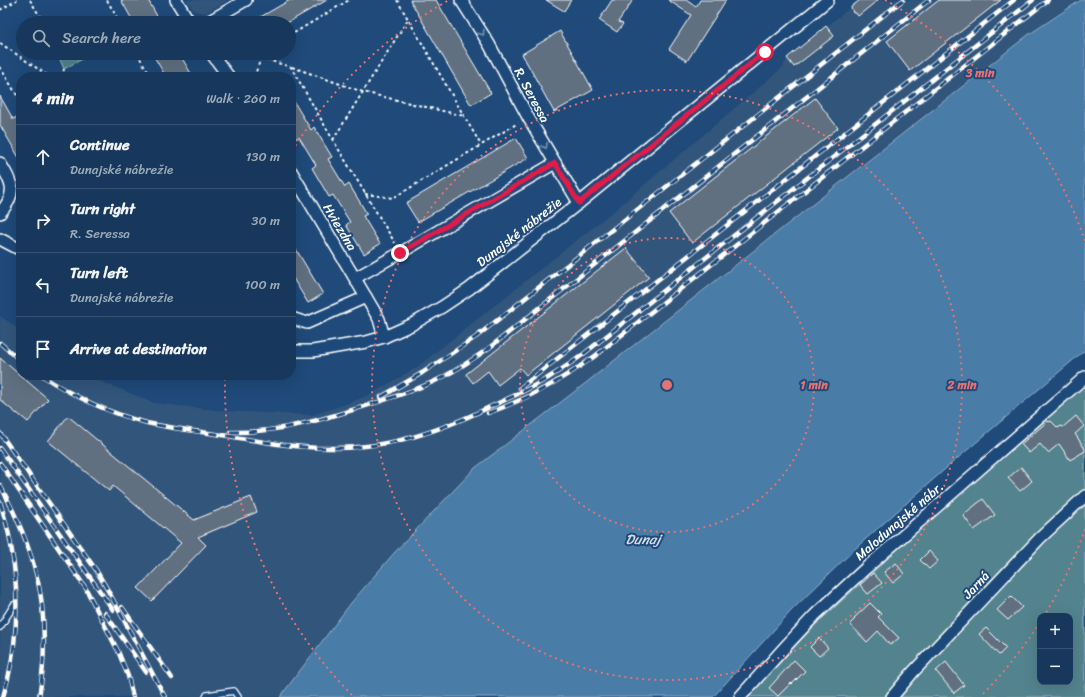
<!DOCTYPE html>
<meta charset="utf-8">
<style>
body{margin:0;font-family:Sriracha,sans-serif;background:#203f62;color:#f1f3f6}
.controls{position:absolute;right:12px;bottom:12px;display:grid;overflow:hidden;border-radius:8px;box-shadow:0 4px 16px #0002}
.controls button{width:36px;height:36px;display:grid;place-items:center;padding:0;border:0;border-bottom:1px solid #365272;background:#17385c;color:#f1f3f6;font:20px sans-serif}
.stop{position:absolute;width:12px;height:12px;margin:-9px;border:3px solid #e11d48;border-radius:50%;background:#fff}
.stop.end{background:#e11d48;border-color:#fff;box-shadow:0 1px 4px #0008}
.list{margin:0;padding:0;list-style:none}
h2{display:flex;justify-content:space-between;align-items:center;height:52px;margin:0;padding:0 16px;font-size:17px}
h2 small{font-size:13px;font-weight:400;color:#9eacbb}
.list li{display:grid;grid-template-columns:26px 1fr auto;gap:12px;align-items:center;box-sizing:border-box;height:64px;padding:0 16px;border-top:1px solid #365272}
.list b{display:block;font-size:15px;white-space:nowrap}
.list p{margin:0;font-size:13px;white-space:nowrap;color:#9eacbb}
.list em{font-size:13px;font-style:normal;color:#9eacbb}
.icon{flex:none;width:22px;height:22px;fill:none;stroke:currentColor;stroke-width:2;stroke-linecap:round;stroke-linejoin:round}
.map{position:relative;flex:none;width:1085px;height:697px;overflow:hidden}
.search{position:absolute;background:#17385c;box-shadow:0 4px 16px #0002;left:16px;top:16px;width:280px;height:44px;display:flex;align-items:center;gap:10px;box-sizing:border-box;padding:0 14px;border-radius:22px;color:#9eacbb;font-size:15px}
.panel{position:absolute;background:#17385c;box-shadow:0 4px 16px #0002;left:16px;top:72px;width:280px;height:308px;border-radius:16px}
.map>svg:first-child{display:block}
.built{fill:#32557c}
.green{fill:#53838e;stroke:#a9c1c6;fill-rule:evenodd}
.water{fill:#4a7ba7;stroke:#92b0ca}
.building{fill:#607080;stroke:#fff}
.lines{fill:none;stroke-linecap:round;stroke-linejoin:round}
.service-casing{stroke:#fff;stroke-width:8}
.minor-casing{stroke:#fff;stroke-width:14}
.path{stroke:#fff;stroke-width:2;stroke-dasharray:3 3;stroke-linecap:butt}
.service{stroke:#1f4a7a;stroke-width:5.5}
.minor{stroke:#1f4a7a;stroke-width:11}
.rail-casing{stroke:#fff;stroke-width:4.5}
.rail{stroke:#1f4a7a;stroke-width:3;stroke-dasharray:9;stroke-linecap:butt}
.oneway{stroke:#7992af}
.route{stroke:#e11d48;stroke-width:5}
.ring{fill:none;stroke:#e47373;stroke-width:2;stroke-dasharray:2 4}
.labels{text-anchor:middle;dominant-baseline:central;stroke-width:4;stroke-linejoin:round;paint-order:stroke}
.street-label{font-size:13px;fill:#fff;stroke:#1f4a7a}
.water-label{font-size:14px;font-style:italic;fill:#d2dee9;stroke:#1f4a7a}
.centre{fill:#e47373;stroke:#1f4a7a;stroke-width:2}
.ring-label{font-size:12px;text-anchor:middle;font-weight:bold;fill:#e47373;stroke:#1f4a7a;stroke-width:4;stroke-linejoin:round;paint-order:stroke}
</style>
<div class="map">
<svg width="1085" height="697" viewBox="0 0 1085 697">
<rect width="100%" height="100%" fill="#1f4a7a"/>
<filter id="ink" filterUnits="userSpaceOnUse"><feTurbulence type="fractalNoise" baseFrequency=".025" numOctaves="2"/><feDisplacementMap in="SourceGraphic" scale="8" xChannelSelector="R" yChannelSelector="G"/><feConvolveMatrix kernelMatrix="1 2 1 2 8 2 1 2 1" color-interpolation-filters="sRGB"/></filter>
<g filter="url(#ink)">
<!-- built -->
<g class="built">
<polygon points="187,0 228,0 206,13 194,11"/>
<polygon points="860,0 1081,0 1028,35 587,382 475,468 395,552 351,603 280,697 0,697 0,316 21,331 21,375 85,375 154,403 225,411 312,415 346,404 371,394 417,367 616,209 783,67 787,58"/>
</g>
<!-- green -->
<g class="green">
<polygon points="57,53 86,53 88,56 64,69"/>
<path d="M1085,385V697H748L812,628L944,507ZM1040,616H1070V682H1040Z"/>
</g>
<!-- water -->
<polygon class="water" points="1081,0 1085,0 1085,350 952,463 859,545 792,610 713,697 280,697 351,603 395,552 475,468 587,382 1028,35"/>
<!-- building -->
<g class="building">
<polygon points="121,0 148,0 161,23 134,23"/>
<polygon points="290,0 327,0 287,23 250,23"/>
<polygon points="410,0 436,0 491,93 471,105"/>
<polygon points="546,0 571,0 564,11"/>
<polygon points="612,0 633,0 618,22 623,24 617,32 599,20"/>
<polygon points="668,0 686,0 696,7 700,0 726,0 687,61 669,49 691,15"/>
<polygon points="860,0 878,0 858,16 856,13 853,13 851,7"/>
<polygon points="939,0 1001,0 910,71 887,41"/>
<polygon points="826,26 834,36 794,67 787,58"/>
<polygon points="560,31 593,90 554,112 522,54"/>
<polygon points="152,53 179,53 193,77 166,77"/>
<polygon points="0,96 13,119 17,117 21,123 21,161 0,125"/>
<polygon points="291,97 311,130 314,127 332,157 328,159 345,187 349,184 367,214 363,216 380,244 364,254 346,225 350,222 333,195 329,197 312,168 316,165 299,137 295,139 291,132"/>
<polygon points="815,98 838,128 692,243 669,213"/>
<polygon points="516,138 528,158 418,222 406,203"/>
<polygon points="291,241 323,294 308,303 291,275"/>
<polygon points="626,248 649,277 526,375 520,368 498,385 488,371 473,383 466,374"/>
<polygon points="0,358 48,399 28,422 17,413 17,414 0,400"/>
<polygon points="68,416 194,520 251,497 257,512 198,537 206,545 152,601 138,588 181,543 113,486 109,491 48,441"/>
<polygon points="1076,416 1084,426 1075,434 1085,449 1085,451 1070,460 1059,444 1048,453 1040,444 1029,453 1021,444 1048,421 1049,422 1051,421 1058,428 1061,426 1063,427"/>
<polygon points="1021,467 1032,481 1020,491 1008,478"/>
<polygon points="983,499 995,515 974,530 963,515"/>
<polygon points="929,551 938,561 929,569 920,560"/>
<polygon points="896,563 904,574 893,583 884,572"/>
<polygon points="873,573 882,583 868,594 860,585"/>
<polygon points="1011,596 1022,607 1008,620 997,610"/>
<polygon points="870,603 881,614 878,617 899,638 890,645 878,631 867,642 850,624 855,619 854,618"/>
<polygon points="986,628 1006,648 999,655 979,634"/>
<polygon points="819,638 828,648 819,656 810,647"/>
<polygon points="794,660 805,671 792,684 791,683 778,696 769,688"/>
<polygon points="946,662 964,685 954,693 936,671"/>
</g>
<g class="lines">
<defs>
<g id="service">
<polyline points="0,627 14,605"/>
<polyline points="206,697 207,695 234,691 238,697"/>
</g>
<g id="minor">
<polyline points="176,0 190,23"/>
<polyline points="461,0 489,44 528,117 579,203"/>
<polyline points="206,23 246,0"/>
<polyline points="211,53 229,77"/>
<path d="M0,163C12,183 18,193 0,213"/>
<polyline points="291,171 379,319 384,337"/>
<polyline points="0,239 21,250"/>
<polyline points="355,278 400,253 555,163"/>
<polyline points="291,318 307,323 366,297"/>
<polyline points="291,351 313,351 366,342 384,337 411,325 442,307 469,289 579,203 828,0"/>
<polyline points="740,697 785,647 815,615 866,568 942,502 1085,377"/>
<polyline points="892,697 913,672 1040,538 1085,496"/>
</g>
</defs>
<!-- service casing -->
<use href="#service" class="service-casing"/>
<!-- minor casing -->
<use href="#minor" class="minor-casing"/>
<!-- path -->
<g class="path">
<polyline points="30,0 44,23"/>
<polyline points="107,0 120,23"/>
<polyline points="397,0 464,116 481,145"/>
<polyline points="0,10 17,0"/>
<polyline points="289,36 349,0"/>
<polyline points="0,43 50,77"/>
<polyline points="137,53 151,77"/>
<polyline points="261,58 291,67 333,140 395,243"/>
<polyline points="0,67 21,102"/>
<polyline points="292,67 363,92 464,116"/>
<polyline points="62,77 64,69"/>
<polyline points="254,77 263,53"/>
<polyline points="333,140 408,19"/>
<polyline points="365,194 393,198 518,123"/>
</g>
<!-- service -->
<use href="#service" class="service"/>
<!-- minor -->
<use href="#minor" class="minor"/>
<defs>
<g id="rail">
<polyline points="0,343 21,361"/>
<path d="M41,375C74,397 109,413 147,423C170,428 193,431 216,434C254,440 291,448 329,448C390,449 440,431 494,405C512,397 531,388 548,378C559,371 570,364 581,356L1033,0"/>
<polyline points="520,388 1014,0"/>
<polyline points="381,397 422,373 476,337 903,0"/>
<path d="M488,413C528,399 561,381 595,356L1048,0"/>
<path d="M230,432C271,433 310,423 349,411C378,402 407,394 435,381C454,372 472,360 489,348L929,0"/>
<polyline points="0,433 96,570 110,594 165,697"/>
<polyline points="0,448 113,610"/>
<polyline points="0,463 85,587 118,651 128,676 133,697"/>
<path d="M0,485C20,522 37,563 42,605C45,634 44,669 39,697"/>
<path d="M0,502C5,518 10,535 12,552C20,598 17,652 3,697"/>
<polyline points="122,607 172,678"/>
<polyline points="105,613 146,672"/>
</g>
</defs>
<!-- rail casing -->
<use href="#rail" class="rail-casing"/>
<!-- rail -->
<use href="#rail" class="rail"/>
</g>
<!-- one-way arrows -->
<defs><path id="oneway-chevron" d="M-2-3.5L2.5 0L-2 3.5" fill="none" stroke-width="1.6" stroke-linecap="round" stroke-linejoin="round"/></defs>
<g class="oneway">
<use href="#oneway-chevron" transform="translate(482 33) rotate(57)"/>
<use href="#oneway-chevron" transform="translate(545 146) rotate(60)"/>
</g>
</g>
<g class="lines" filter="url(#ink)">
<!-- route -->
<polyline class="route" points="400,253 555,163 579,203 765,52"/>
</g>
<!-- distance rings -->
<g class="ring">
<circle cx="667" cy="385" r="147"/>
<circle cx="667" cy="385" r="295"/>
<path d="M1085 529A442 442 0 0 1 1044 616M1040 622A442 442 0 0 1 982 695M352 695A442 442 0 0 1 225 377M292 151A442 442 0 0 1 449 0M885 0A442 442 0 0 1 1085 241"/>
</g>
<g class="labels">
<!-- street labels -->
<g class="street-label">
<text transform="translate(532 95) rotate(62)">R. Seressa</text>
<text transform="translate(340 227) rotate(59)">Hviezdna</text>
<text transform="translate(519 232) rotate(-38)">Dunajské nábrežie</text>
<text transform="translate(899 521) rotate(-41)">Malodunajské nábr.</text>
<text transform="translate(976 585) rotate(-47)">Jarná</text>
</g>
<!-- water labels -->
<g class="water-label">
<text x="643" y="539">Dunaj</text>
</g>
</g>
<circle cx="667" cy="385" r="6" class="centre"/>
<g class="ring-label">
<text x="980" y="77">3 min</text>
<text x="814" y="389">1 min</text>
<text x="962" y="389">2 min</text>
</g>
</svg>
<div class="controls">
<button>+</button>
<button>−</button>
</div>
<div class="stop" style="left:765px;top:52px"></div>
<div class="stop end" style="left:400px;top:253px"></div>
<div class="search"><svg class="icon" aria-label="search" viewBox="0 0 24 24"><circle cx="10" cy="10" r="6"/><path d="M15 15l6 6"/></svg>Search here</div>
<section class="panel">
<h2>4 min<small>Walk · 260 m</small></h2>
<ul class="list">
<li><svg class="icon" aria-label="ahead" viewBox="0 0 24 24"><path d="M12 20V5M6 11l6-6 6 6"/></svg><div><b>Continue</b><p>Dunajské nábrežie</p></div><em>130 m</em></li>
<li><svg class="icon" aria-label="right" viewBox="0 0 24 24"><path d="M7 20v-9h11M14 6l5 5-5 5"/></svg><div><b>Turn right</b><p>R. Seressa</p></div><em>30 m</em></li>
<li><svg class="icon" aria-label="left" viewBox="0 0 24 24"><path d="M17 20v-9H6M10 6l-5 5 5 5"/></svg><div><b>Turn left</b><p>Dunajské nábrežie</p></div><em>100 m</em></li>
<li><svg class="icon" aria-label="arrive" viewBox="0 0 24 24"><path d="M6 21V4h12l-3 4 3 4H6"/></svg><div><b>Arrive at destination</b></div></li>
</ul>
</section>
</div>
